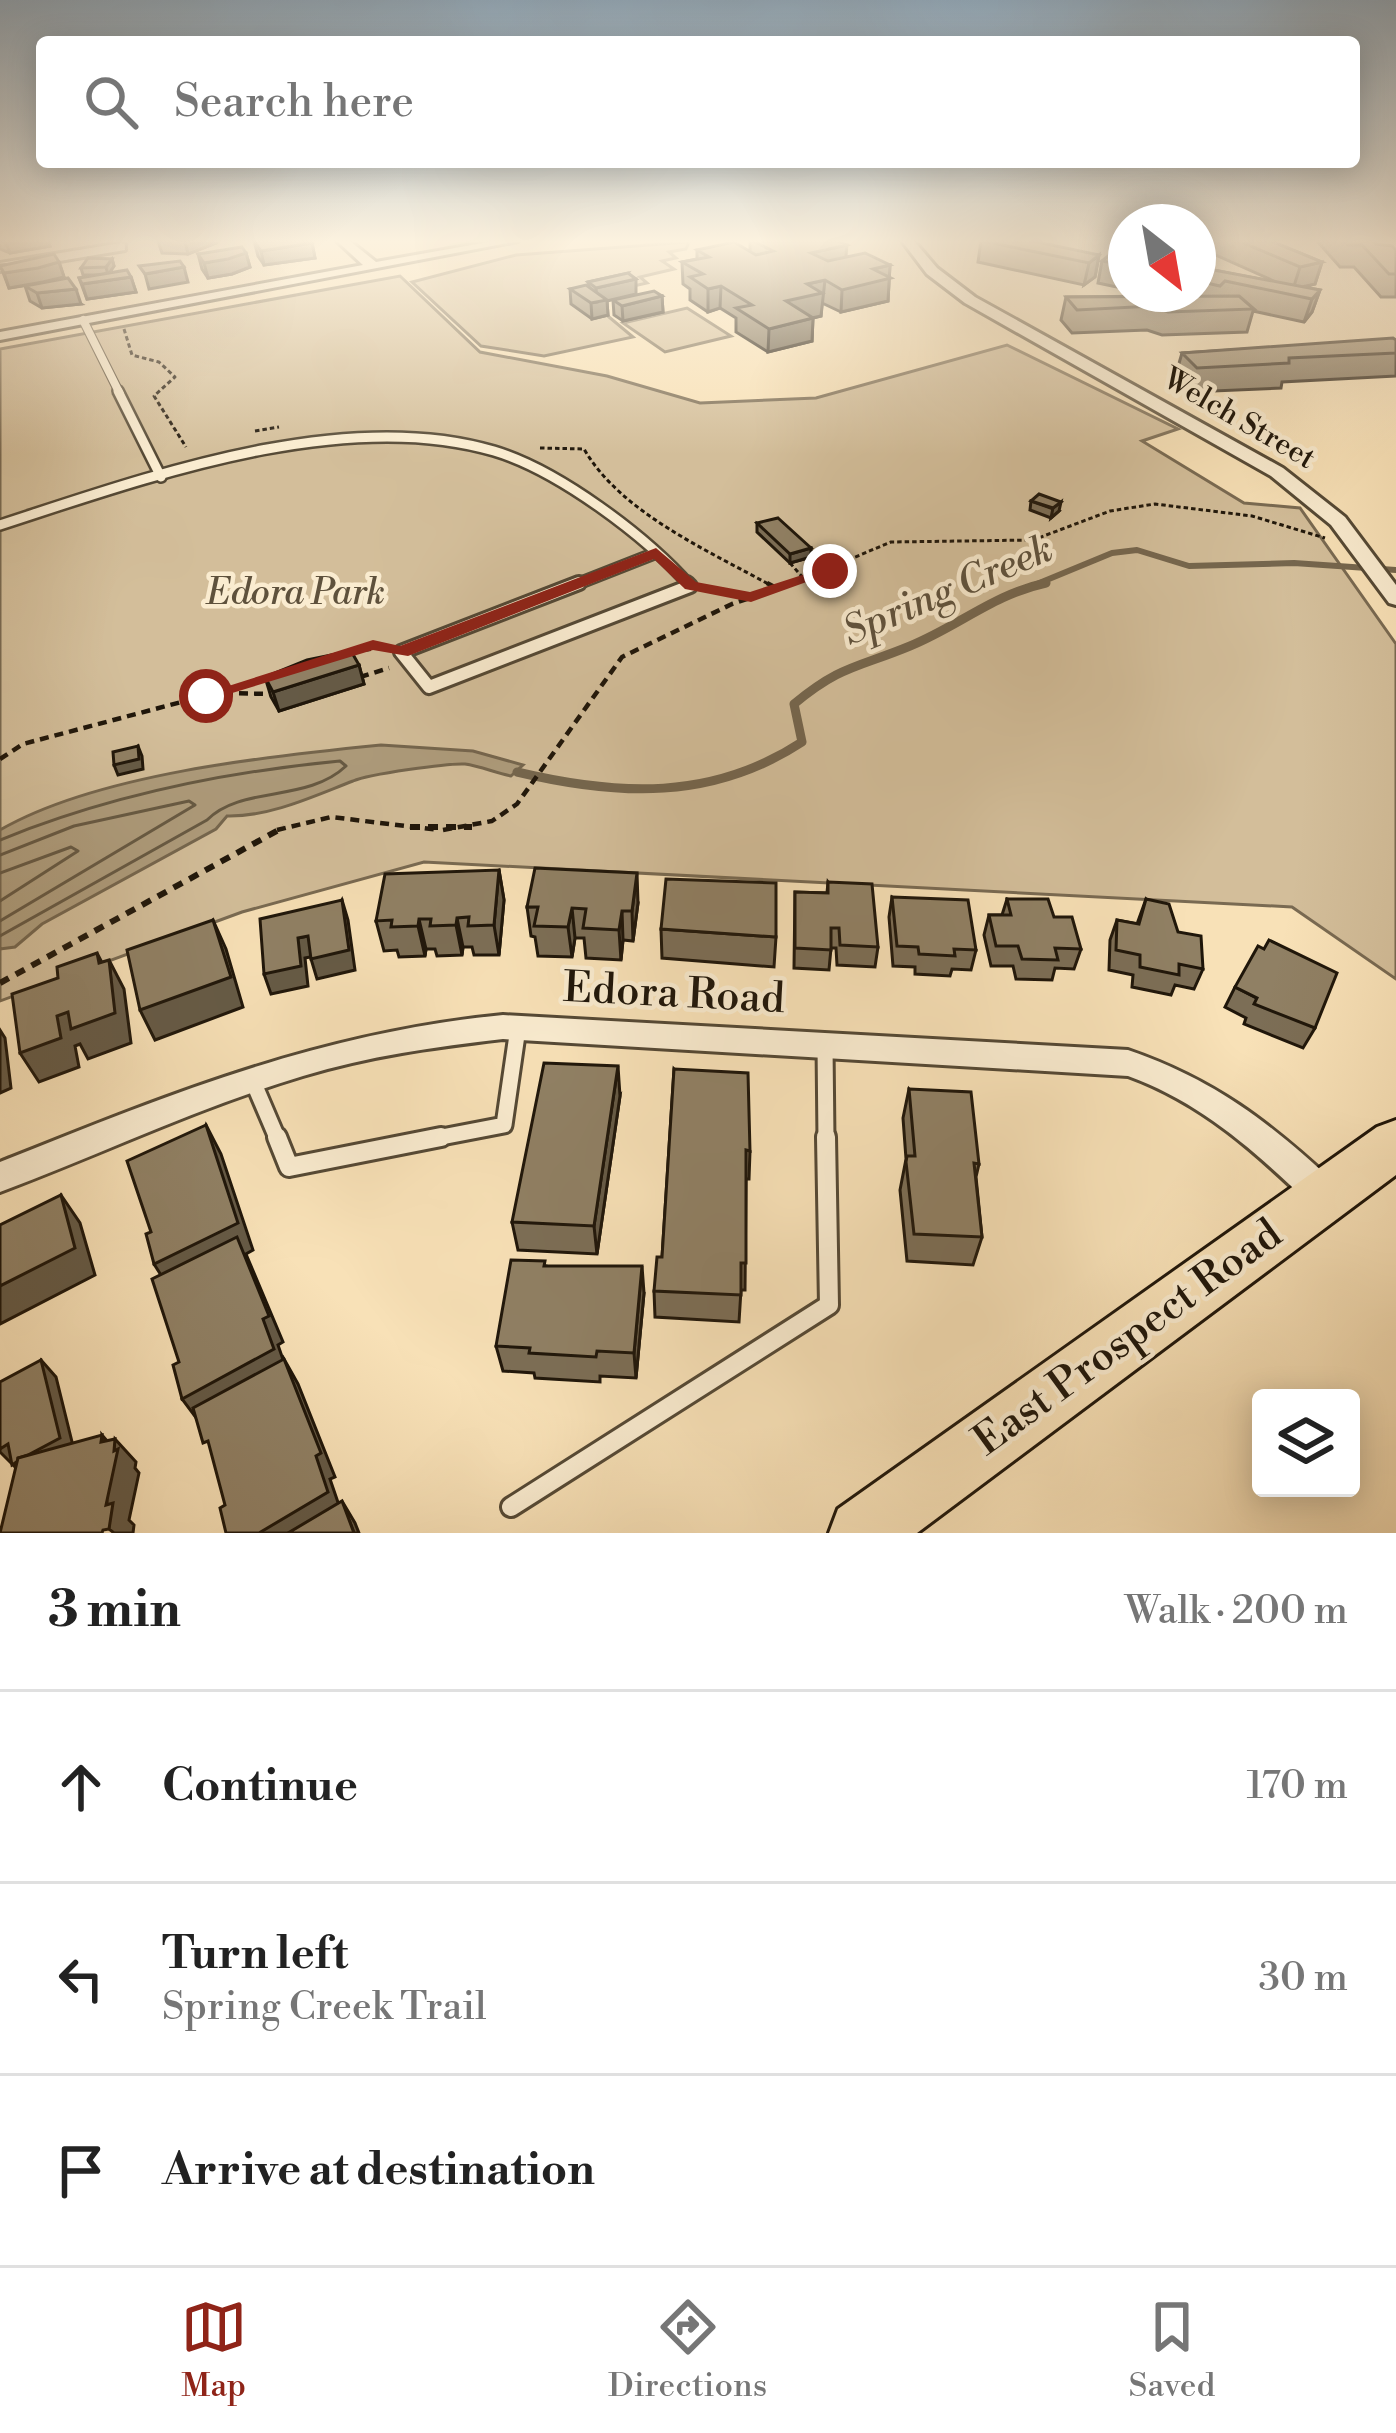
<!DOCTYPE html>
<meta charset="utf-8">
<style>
body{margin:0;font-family:"Libre Bodoni",serif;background:#f2f2f2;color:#222}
.controls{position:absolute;right:36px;bottom:36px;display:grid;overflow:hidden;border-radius:12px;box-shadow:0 6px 30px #0003}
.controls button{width:108px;height:108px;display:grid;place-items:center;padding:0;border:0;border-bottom:3px solid #e0e0e0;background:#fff;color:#222;font:60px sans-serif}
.compass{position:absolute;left:1108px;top:204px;width:108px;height:108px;border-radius:50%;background:#fff;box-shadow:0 6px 30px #0003;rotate:149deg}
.stop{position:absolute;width:36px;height:36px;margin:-27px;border:9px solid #8f2418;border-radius:50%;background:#fff}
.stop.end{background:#8f2418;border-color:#fff;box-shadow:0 3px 12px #0008}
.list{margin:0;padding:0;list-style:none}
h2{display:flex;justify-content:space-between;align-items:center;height:156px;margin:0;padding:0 48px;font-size:51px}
h2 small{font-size:39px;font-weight:400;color:#767676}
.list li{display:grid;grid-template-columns:78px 1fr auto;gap:36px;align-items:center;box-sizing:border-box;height:192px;padding:0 48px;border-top:3px solid #e0e0e0}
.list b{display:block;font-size:45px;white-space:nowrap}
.list p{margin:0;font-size:39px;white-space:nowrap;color:#767676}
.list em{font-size:39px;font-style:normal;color:#767676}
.icon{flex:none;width:66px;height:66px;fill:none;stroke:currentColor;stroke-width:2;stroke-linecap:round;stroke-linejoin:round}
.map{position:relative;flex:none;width:1396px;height:1533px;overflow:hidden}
.search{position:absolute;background:#fff;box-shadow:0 6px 30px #0003;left:36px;right:36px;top:36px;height:132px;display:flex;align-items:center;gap:30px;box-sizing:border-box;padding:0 42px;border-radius:12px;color:#767676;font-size:45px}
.sheet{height:732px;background:#fff}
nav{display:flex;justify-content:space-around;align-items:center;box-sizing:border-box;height:168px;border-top:3px solid #e0e0e0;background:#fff;font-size:33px;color:#767676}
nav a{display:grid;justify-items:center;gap:6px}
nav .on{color:#8f2418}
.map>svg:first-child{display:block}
.green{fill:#d3be9a;stroke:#796a52;stroke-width:3}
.water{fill:#ae9c7c;stroke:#75664e;stroke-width:3}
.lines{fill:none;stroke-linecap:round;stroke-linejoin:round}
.shore{stroke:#665943;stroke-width:3}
.stream-far1{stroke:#75664e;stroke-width:6}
.stream{stroke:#75664e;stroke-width:9}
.lane-far4-casing{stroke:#554935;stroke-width:10}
.lane-far3-casing{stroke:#554935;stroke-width:14}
.lane-far2-casing{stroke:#554935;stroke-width:18}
.lane-far1-casing{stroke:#554935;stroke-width:21}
.lane-casing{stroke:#554935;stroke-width:24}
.street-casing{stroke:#554935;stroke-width:6}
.primary-casing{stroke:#1f160a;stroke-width:6}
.path-far2{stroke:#1f160a;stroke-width:3;stroke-dasharray:4.5 3;stroke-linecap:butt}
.path-far1{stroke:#1f160a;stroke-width:4.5;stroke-dasharray:9 6;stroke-linecap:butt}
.path{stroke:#1f160a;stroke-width:6;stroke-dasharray:10 8;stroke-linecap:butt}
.lane-far4{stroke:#faecd0;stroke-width:8}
.lane-far3{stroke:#faecd0;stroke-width:9}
.lane-far2{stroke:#faecd0;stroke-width:12}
.lane-far1{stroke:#faecd0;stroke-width:15}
.lane{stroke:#faecd0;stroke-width:18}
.street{fill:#faecd0;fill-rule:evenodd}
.primary{fill:#f8e1b7;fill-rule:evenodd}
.wall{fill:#7c6e56;stroke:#1f160a;stroke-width:3}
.shaded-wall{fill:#655a46;stroke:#1f160a;stroke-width:3}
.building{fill:#908064;stroke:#1f160a;stroke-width:3}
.route{fill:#8f2418}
.labels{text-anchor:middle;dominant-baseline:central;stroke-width:9;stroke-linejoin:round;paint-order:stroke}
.far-street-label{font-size:30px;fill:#1f160a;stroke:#faecd0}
.park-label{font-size:36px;font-style:italic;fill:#5e513c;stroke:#faecd0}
.water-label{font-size:39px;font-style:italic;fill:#5f523d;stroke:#faecd0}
.near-street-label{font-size:42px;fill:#1f160a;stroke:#faecd0}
</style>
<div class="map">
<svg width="1396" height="1533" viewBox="0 0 1396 1533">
<rect width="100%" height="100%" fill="#f8e1b7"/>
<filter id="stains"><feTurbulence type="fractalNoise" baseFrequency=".00167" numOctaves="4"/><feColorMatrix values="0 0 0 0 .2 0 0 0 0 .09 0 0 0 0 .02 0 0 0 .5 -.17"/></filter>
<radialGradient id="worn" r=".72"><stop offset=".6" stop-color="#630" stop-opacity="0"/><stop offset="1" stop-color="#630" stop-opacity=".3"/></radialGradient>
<!-- green -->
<g class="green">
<polygon points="689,242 686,249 669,252 676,258 662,261 674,269 640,277 647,283 585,297 633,337 544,356 481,346 412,282 516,255"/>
<polygon points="400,276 480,352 607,376 700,403 816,398 1007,345 1178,429 1142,441 1244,503 1300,508 1396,644 1396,979 1292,907 424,862 242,912 0,1001 0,349"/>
<polygon points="687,308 731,336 665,352 623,323"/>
</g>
<!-- water -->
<path class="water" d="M381,745L473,751L523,765L511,776C496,773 480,766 465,764C448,763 369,774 353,781C314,796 270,817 227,816L216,829L42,924L15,947L0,949V830C97,774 269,756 381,745Z"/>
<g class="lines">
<!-- shore -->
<g class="shore">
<path d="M0,840C108,796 224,772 340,761L346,766C307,803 242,785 207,820L0,936"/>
<polyline points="0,855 74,826 189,801 195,805 0,921"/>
<polyline points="0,873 71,847 78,851 0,901"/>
</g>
<!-- stream-far1 -->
<polyline class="stream-far1" points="1032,586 1112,553 1137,550 1189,566 1294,563 1396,570"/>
<!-- stream -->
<path class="stream" d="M517,772C618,796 712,801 802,742L794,704C841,665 857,668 910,646C959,626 994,594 1046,583"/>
<defs>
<polyline id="lane-far4" points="83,320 120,394"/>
<g id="lane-far3">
<polyline points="118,391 161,477"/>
<path d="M0,525C145,478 342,406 494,451C558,470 646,536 690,586"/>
<polyline points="572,586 656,553"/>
</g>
<polyline id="lane-far2" points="579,583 401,652 429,687 690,586 687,583"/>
<g id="lane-far1">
<polyline points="825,1046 826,1140"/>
<polyline points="252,1079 278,1140"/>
<polyline points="426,1140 504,1125 518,1028"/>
</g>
<g id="lane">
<polyline points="277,1137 289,1167 441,1137"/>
<polyline points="511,1507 829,1305 826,1137"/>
</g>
<g id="street">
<polygon points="337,241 350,241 376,262 494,241 518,241 0,340 0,332 363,265"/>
<polygon points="902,241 914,241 937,268 975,297 1283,468 1345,517 1396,585 1396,605 1389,603 1331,525 1271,476 965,303 927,274"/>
<polygon points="121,243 125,244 125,250 0,271 0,263"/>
<path d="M503,1015L1128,1050C1215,1080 1269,1122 1336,1184L1341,1195L1336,1206L1324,1211L1312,1206C1256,1152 1202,1103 1128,1076L503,1039C435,1047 368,1056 303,1076C199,1107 101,1154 0,1192V1162C170,1094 319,1033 503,1015Z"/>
</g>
<polygon id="primary" points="1396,1120 1396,1175 917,1533 829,1533 838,1509 1377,1127"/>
</defs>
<!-- lane-far4 casing -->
<use href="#lane-far4" class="lane-far4-casing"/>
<!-- lane-far3 casing -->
<use href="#lane-far3" class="lane-far3-casing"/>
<!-- lane-far2 casing -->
<use href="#lane-far2" class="lane-far2-casing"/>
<!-- lane-far1 casing -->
<use href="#lane-far1" class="lane-far1-casing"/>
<!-- lane casing -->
<use href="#lane" class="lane-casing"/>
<!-- street casing -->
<use href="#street" class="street-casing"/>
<!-- primary casing -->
<use href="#primary" class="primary-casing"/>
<!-- path-far2 -->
<g class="path-far2">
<polyline points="124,329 132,355 159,362 175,377 154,396 186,447"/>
<polyline points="255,431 279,427"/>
<path d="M540,448L584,449C621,513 709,551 772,586"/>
<polyline points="790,563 805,580"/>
<polyline points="786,586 891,542 1033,540 1110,511 1155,504 1252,516 1325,538"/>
</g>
<!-- path-far1 -->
<g class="path-far1">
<polyline points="767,583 778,589"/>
<polyline points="709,590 745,596"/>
<polyline points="347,652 383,647"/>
<polyline points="360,677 389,668"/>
<polyline points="224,693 272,694"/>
<polyline points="0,759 23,744 268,679"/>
<polyline points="277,830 331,817 439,830"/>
<polyline points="443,830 492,821 517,804 622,657 732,604 795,583"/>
</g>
<!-- path -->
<g class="path">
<polyline points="410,827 472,827"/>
<polyline points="0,983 284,827"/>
</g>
<!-- lane-far4 -->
<use href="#lane-far4" class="lane-far4"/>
<!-- lane-far3 -->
<use href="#lane-far3" class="lane-far3"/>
<!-- lane-far2 -->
<use href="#lane-far2" class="lane-far2"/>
<!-- lane-far1 -->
<use href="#lane-far1" class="lane-far1"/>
<!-- lane -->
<use href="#lane" class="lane"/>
<!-- street -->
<use href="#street" class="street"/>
<!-- primary -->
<use href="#primary" class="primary"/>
</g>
<!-- wall -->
<g class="wall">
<polygon points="0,241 48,241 50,246 10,253 0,249"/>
<polygon points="158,241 215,241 216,243 188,254 162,253"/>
<polygon points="254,241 312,243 315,258 264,265 258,256"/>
<polygon points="750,241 838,241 846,257 890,265 888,301 841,312 822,303 821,316 813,318 812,341 768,352 736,332 736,318 720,308 708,312 690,300 690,289 683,284 682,262 697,259 697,250 750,251"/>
<polygon points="981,241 1099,255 1095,277 1084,285 978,262"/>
<polygon points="1198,241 1271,241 1322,262 1315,284 1303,287 1320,290 1312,312 1304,322 1253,311 1247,332 1162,335 1147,330 1072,333 1061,320 1066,297 1160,296 1148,294 1198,294 1198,267 1276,282 1209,252 1210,248 1198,251"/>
<polygon points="1317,241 1373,241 1376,244 1396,250 1396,297 1381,297 1354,267 1340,267"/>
<polygon points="246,253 250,267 232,274 208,278 202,269 198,254"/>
<polygon points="1126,254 1126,289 1098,283 1102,261"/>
<polygon points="112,259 114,266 109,273 131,277 136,292 87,299 79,278 99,275 83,275 81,268"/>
<polygon points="59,262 64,277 43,282 81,304 42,308 30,301 25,286 41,283 9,288 0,265"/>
<polygon points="628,273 607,301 608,315 592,319 571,304 570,289 589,287 588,282"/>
<polygon points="662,296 663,312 623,321 614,315 613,300"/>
<polygon points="1396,340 1396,376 1282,382 1281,388 1190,392 1175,377 1182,353"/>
<polygon points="1031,501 1059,511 1051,518 1030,510"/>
<polygon points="757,523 811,548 811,557 790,563 757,532"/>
<polygon points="359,665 364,684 279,711 271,697 265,677"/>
<polygon points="499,870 504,900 499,955 474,955 472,947 463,947 462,955 437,956 435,949 426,949 425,956 399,957 397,950 384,951 376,921"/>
<polygon points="828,882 878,947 875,967 837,965 836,948 831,948 829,970 794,968 795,892 827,893"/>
<polygon points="892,897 976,950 971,970 952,969 950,976 915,974 915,967 893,966 889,917"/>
<polygon points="1007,899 1054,917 1081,949 1074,969 1055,968 1052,980 1016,979 1013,966 991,966 984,935 989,915 1002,915"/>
<polygon points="1146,899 1178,932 1203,969 1194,989 1175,985 1171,995 1132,987 1133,975 1109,970 1110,940 1117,920 1137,924"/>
<polygon points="638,903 633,941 623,940 621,960 586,958 584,938 575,938 572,957 538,956 535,937 531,936 527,907"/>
<polygon points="661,929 776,937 774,967 662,958"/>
<polygon points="1235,987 1315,1028 1303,1048 1244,1024 1246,1018 1225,1007"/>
<polygon points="674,1069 750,1151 749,1179 746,1179 745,1290 741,1290 739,1322 655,1317 654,1291 662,1257"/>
<polygon points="909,1089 979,1164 976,1177 982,1237 973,1265 907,1261 900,1190 906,1159 903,1118"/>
<polygon points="620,1096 597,1254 518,1250 512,1222"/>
<polygon points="546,1266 644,1293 636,1378 600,1376 600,1382 535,1378 534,1373 503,1371 496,1346"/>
</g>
<!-- shaded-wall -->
<g class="shaded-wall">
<polygon points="5,241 48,241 50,246 10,253"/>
<polygon points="185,241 215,241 216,243 188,254"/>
<polygon points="1199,241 1213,241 1210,248 1198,251"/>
<polygon points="312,243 315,258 264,265 261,251"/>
<polygon points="847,245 845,267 810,275 811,253"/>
<polygon points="246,253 250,267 232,274 208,278 204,263"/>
<polygon points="1099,255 1095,277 1084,285 1089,263"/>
<polygon points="112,259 114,266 108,275 106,267"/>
<polygon points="59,262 64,277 43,282 9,288 4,273"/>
<polygon points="1322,262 1315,284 1293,289 1300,267"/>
<polygon points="890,265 888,301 841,312 842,290 873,269"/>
<polygon points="184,267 188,282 149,289 145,274"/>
<polygon points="131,277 136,292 87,299 82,284"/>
<polygon points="636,279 636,294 607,301 608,315 592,319 591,303 597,302 596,288"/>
<polygon points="825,280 821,316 785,324 786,301 807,284"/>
<polygon points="721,286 720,308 708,312 708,289"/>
<polygon points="76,289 81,304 42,308 37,293"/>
<polygon points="1320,290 1312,312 1304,322 1312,299"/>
<polygon points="662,296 663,312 623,321 622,306"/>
<polygon points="813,318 812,341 768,352 769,329"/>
<polygon points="1061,502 1059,511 1051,518 1053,508"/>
<polygon points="811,548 811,557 790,563 790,554"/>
<polygon points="359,665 364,684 279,711 273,692"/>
<polygon points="138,746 142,756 143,769 118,775 114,765"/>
<polygon points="499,870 504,900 499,955 494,925"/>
<polygon points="637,873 638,903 633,941 632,911"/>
<polygon points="342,900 348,920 355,970 317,979 311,959"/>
<polygon points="572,908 575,938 572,957 568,927"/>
<polygon points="622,911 623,940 621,960 619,930"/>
<polygon points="457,918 463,947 462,955 456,925"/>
<polygon points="419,919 426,949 425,956 418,926"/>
<polygon points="213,920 226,949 243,1007 155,1040 140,1010"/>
<polygon points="308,936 315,956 305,958 308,986 271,994 264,974 298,938"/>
<polygon points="97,953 111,980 109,960 124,989 131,1043 88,1059 80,1044 75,1046 79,1067 39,1082 20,1053 57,1016 99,963"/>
<polygon points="0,1030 5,1038 11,1088 0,1093"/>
<polygon points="618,1066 620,1096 597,1254 594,1226"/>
<polygon points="206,1125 221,1154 253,1250 246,1254 283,1342 278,1345 288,1374 200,1423 182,1399 263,1319 171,1291 154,1264"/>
<polygon points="61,1195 80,1223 95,1275 0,1324 0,1286"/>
<polygon points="642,1266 644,1293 636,1378 634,1353"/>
<polygon points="284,1359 298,1384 335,1477 330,1479 342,1514 311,1533 259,1533"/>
<polygon points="41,1360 56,1377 75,1454 28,1480 0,1452 0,1435"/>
<polygon points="102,1435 114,1449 115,1439 136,1462 135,1468 139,1473 129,1520 134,1525 133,1533 114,1533 109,1529"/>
<polygon points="342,1501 355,1523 359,1533 354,1533"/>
</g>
<!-- building -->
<g class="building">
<polygon points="254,241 310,241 312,243 261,251"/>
<polygon points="753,241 838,241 847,245 811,253 828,261 865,253 890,265 873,269 891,278 842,290 825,280 807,284 822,293 786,301 813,318 769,329 736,308 752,305 721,286 708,289 690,277 703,274 682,262 709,257 697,250 734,242 756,255 773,251"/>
<polygon points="983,241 1033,241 1099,255 1089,263"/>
<polygon points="1239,241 1271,241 1322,262 1300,267"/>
<polygon points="1344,241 1373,241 1376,244 1392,246 1396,250 1396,274 1389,274 1362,245 1348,245"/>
<polygon points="242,247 246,253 228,259 204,263 198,254"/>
<polygon points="1113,252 1126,254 1126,266 1102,261"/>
<polygon points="54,254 59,262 38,268 4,273 0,266"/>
<polygon points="88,258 112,259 106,267 81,268"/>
<polygon points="180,261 184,267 145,274 139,266"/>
<polygon points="1198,267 1320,290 1312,299 1225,281 1220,286 1198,281"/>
<polygon points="127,270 131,277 82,284 79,278"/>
<polygon points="628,273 636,279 596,288 588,282"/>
<polygon points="68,278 76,289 37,293 25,286"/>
<polygon points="586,285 607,300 591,303 570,289"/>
<polygon points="654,291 662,296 622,306 613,300"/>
<polygon points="1239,296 1254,309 1168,312 1153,306 1077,310 1066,297"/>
<polygon points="1393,338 1396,340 1396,353 1289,358 1289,363 1197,368 1182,353"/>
<polygon points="1039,494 1061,502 1053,508 1031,501"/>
<polygon points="778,518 811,548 790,554 757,523"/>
<polygon points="351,651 359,665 273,692 265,677 307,660"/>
<polygon points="138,746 139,759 114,765 113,752"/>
<polygon points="535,868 637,873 632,911 622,911 619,930 583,928 586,909 572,908 568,927 534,926 538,907 527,907"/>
<polygon points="499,870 494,925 468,926 469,917 457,918 456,925 430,926 431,919 419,919 418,926 391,927 392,920 376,921 385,874"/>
<polygon points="666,879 776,883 776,937 661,929"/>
<polygon points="828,882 872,884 878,947 840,945 839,928 831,928 831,950 795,948 795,892 828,893"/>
<polygon points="892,897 968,900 976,950 954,949 955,956 919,954 918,947 897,946"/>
<polygon points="1007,899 1048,899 1054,917 1072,917 1081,949 1055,948 1058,960 1022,959 1018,946 996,946 989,915 1011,915"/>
<polygon points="1146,899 1169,904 1178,932 1201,936 1203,969 1179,964 1179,975 1140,967 1140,955 1116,950 1117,920 1139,924"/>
<polygon points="342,900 349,950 311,959 308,936 298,938 301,966 264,974 260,919"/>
<polygon points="213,920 231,977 140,1010 127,950"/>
<polygon points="1269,940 1337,973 1315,1028 1254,1004 1257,998 1235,987 1258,946 1264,949"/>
<polygon points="97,953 99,963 109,960 115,1013 71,1029 68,1012 57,1016 61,1038 20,1053 12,994 58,978 57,967"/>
<polygon points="544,1063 618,1066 594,1226 512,1222"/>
<polygon points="674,1069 748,1073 750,1151 746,1150 746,1263 741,1263 741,1295 654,1291 657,1257 662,1257"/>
<polygon points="909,1089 971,1092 979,1164 974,1163 982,1237 914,1234 906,1162 907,1156 915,1156"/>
<polygon points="206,1125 238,1223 154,1264 146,1234 151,1232 127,1161"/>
<polygon points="61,1195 75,1248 0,1286 0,1225"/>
<polygon points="237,1237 269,1316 263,1319 274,1349 182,1399 173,1365 179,1362 152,1279"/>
<polygon points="511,1260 545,1261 544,1266 642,1266 634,1353 597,1351 596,1357 529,1353 530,1348 496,1346"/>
<polygon points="284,1359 321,1453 316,1456 328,1492 259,1533 226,1533 220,1508 225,1505 208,1441 203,1443 193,1408"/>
<polygon points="41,1360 60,1438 28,1455 18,1458 18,1461 12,1465 8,1444 0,1449 0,1382"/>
<polygon points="102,1435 101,1442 115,1439 114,1451 118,1449 106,1505 113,1503 109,1529 103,1530 102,1533 0,1533 18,1458"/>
<polygon points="342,1501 354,1533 288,1533"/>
</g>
<!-- sky -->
<linearGradient id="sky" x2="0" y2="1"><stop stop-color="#91aabd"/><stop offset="0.53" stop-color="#fcf2df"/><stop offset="1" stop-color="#fcf2df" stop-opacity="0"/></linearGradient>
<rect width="1396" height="455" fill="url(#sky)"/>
<!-- route -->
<polygon class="route" points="656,548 696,582 750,592 830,566 837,571 751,602 685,589 654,559 408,656 373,650 206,701 197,696 373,640 400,646"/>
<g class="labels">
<!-- far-street labels -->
<g class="far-street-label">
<text transform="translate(1239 419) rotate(30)">Welch Street</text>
</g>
<!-- park labels -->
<g class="park-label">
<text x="296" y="593">Edora Park</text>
</g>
<!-- water labels -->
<g class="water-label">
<text transform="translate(948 591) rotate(-23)">Spring Creek</text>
</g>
<!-- near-street labels -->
<g class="near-street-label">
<text transform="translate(674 994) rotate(3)">Edora Road</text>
<text transform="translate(1128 1338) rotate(-36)">East Prospect Road</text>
</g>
</g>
<rect width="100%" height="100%" filter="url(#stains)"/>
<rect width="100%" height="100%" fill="url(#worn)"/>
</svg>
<div class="controls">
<button><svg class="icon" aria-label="layers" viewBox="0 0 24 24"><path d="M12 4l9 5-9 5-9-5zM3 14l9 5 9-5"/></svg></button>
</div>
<svg class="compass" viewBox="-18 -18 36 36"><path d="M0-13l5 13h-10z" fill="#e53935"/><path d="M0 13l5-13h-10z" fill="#767676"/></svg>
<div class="stop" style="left:206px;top:696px"></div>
<div class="stop end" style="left:830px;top:571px"></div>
<div class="search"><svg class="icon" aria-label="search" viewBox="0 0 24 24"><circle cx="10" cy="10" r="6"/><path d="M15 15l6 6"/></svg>Search here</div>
</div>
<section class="sheet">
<h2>3 min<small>Walk · 200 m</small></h2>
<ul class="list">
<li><svg class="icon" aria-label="ahead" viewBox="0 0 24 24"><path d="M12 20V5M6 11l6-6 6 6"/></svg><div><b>Continue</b></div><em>170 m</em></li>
<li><svg class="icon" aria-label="left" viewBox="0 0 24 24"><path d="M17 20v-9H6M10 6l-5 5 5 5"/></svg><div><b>Turn left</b><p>Spring Creek Trail</p></div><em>30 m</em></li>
<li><svg class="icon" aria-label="arrive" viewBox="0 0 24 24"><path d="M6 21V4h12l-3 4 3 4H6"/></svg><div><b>Arrive at destination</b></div></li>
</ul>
</section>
<nav>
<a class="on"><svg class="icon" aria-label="map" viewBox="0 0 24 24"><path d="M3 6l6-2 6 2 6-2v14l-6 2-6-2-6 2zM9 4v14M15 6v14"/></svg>Map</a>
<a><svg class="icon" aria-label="directions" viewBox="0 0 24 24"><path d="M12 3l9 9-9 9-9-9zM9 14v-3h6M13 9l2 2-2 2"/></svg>Directions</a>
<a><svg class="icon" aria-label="saved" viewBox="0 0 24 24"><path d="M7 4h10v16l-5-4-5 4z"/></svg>Saved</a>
</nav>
